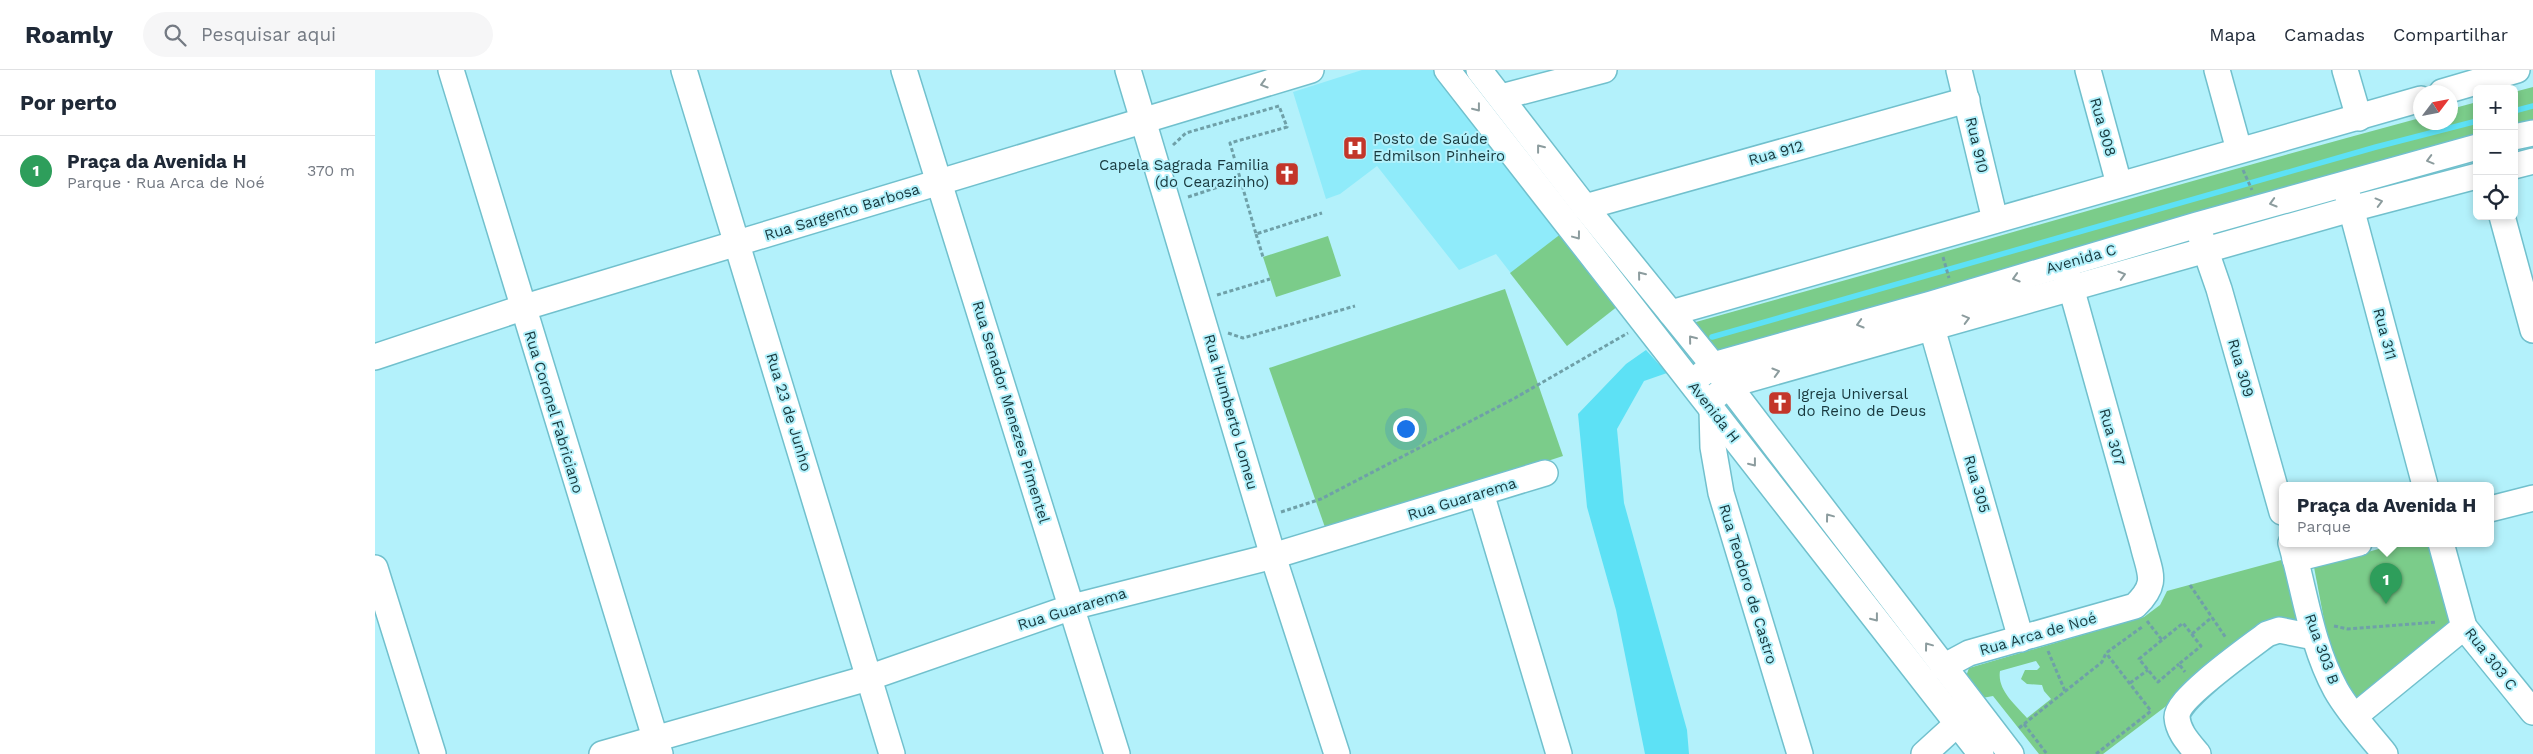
<!DOCTYPE html>
<html lang="pt">
<meta charset="utf-8">
<style>
body{margin:0;font-family:"Work Sans",sans-serif;background:#f6f6f7;color:#1f2937}
.controls{position:absolute;right:15px;top:15px;display:grid;overflow:hidden;border-radius:8px;box-shadow:0 2px 8px #0003}
.controls button{width:45px;height:45px;display:grid;place-items:center;padding:0;border:0;border-bottom:1px solid #e0e1e3;background:#fff;color:#1f2937;font:25px sans-serif}
.compass{position:absolute;left:2038px;top:15px;width:45px;height:45px;border-radius:50%;background:#fff;box-shadow:0 2px 8px #0003;rotate:58deg}
.you{position:absolute;left:1030px;top:358px;width:18px;height:18px;margin:-12px;border:4px solid #fff;border-radius:50%;background:#1a73e8;box-shadow:0 0 0 8px #1a73e833}
.badge{display:grid;place-items:center;width:32px;height:32px;border-radius:50%;background:#c3362a;color:#fff;font-size:16px;font-weight:700}
.pin{position:absolute;translate:-50% -41px;filter:drop-shadow(0 1px 2px #0008)}
.pin::after{content:'';position:absolute;top:26px;width:18px;height:15px;background:inherit;clip-path:polygon(0 0,100% 0,50% 100%)}
.popup{position:absolute;left:1904px;top:412px;width:215px;height:65px;box-sizing:border-box;display:grid;place-content:center;border-radius:8px;background:#fff;filter:drop-shadow(0 1px 4px #0005);font-size:16px;white-space:nowrap;color:#747a83}
.popup b{font-size:19px;color:#1f2937}
.popup::after{content:'';position:absolute;left:50%;top:100%;margin-left:-10px;border:10px solid transparent;border-top-color:#fff}
.list{margin:0;padding:0;list-style:none}
h2{display:flex;justify-content:space-between;align-items:center;height:65px;margin:0;padding:0 20px;font-size:21px}
h2 small{font-size:16px;font-weight:400;color:#747a83}
.list li{display:grid;grid-template-columns:32px 1fr auto;gap:15px;align-items:center;box-sizing:border-box;height:70px;padding:0 20px;border-top:1px solid #e0e1e3}
.list b{display:block;font-size:19px;white-space:nowrap}
.list p{margin:0;font-size:16px;white-space:nowrap;color:#747a83}
.list em{font-size:16px;font-style:normal;color:#747a83}
.icon{flex:none;width:28px;height:28px;fill:none;stroke:currentColor;stroke-width:2;stroke-linecap:round;stroke-linejoin:round}
.map{position:relative;flex:none;width:2158px;height:684px;overflow:hidden}
header{display:flex;align-items:center;gap:30px;box-sizing:border-box;height:70px;padding:0 25px;background:#fff;border-bottom:1px solid #e0e1e3}
header strong{font-size:24px}
nav{display:flex;gap:28px;margin-inline-start:auto;font-size:18px}
.search{width:350px;height:45px;background:#f6f6f7;display:flex;align-items:center;gap:12px;box-sizing:border-box;padding:0 18px;border-radius:28px;color:#747a83;font-size:19px}
main{display:flex}
aside{flex:1;background:#fff}
.map>svg:first-child{display:block}
.built{fill:#8febfa}
.green{fill:#7bcc8a;fill-rule:evenodd}
.water{fill:#5de1f5}
.lines{fill:none;stroke-linecap:round;stroke-linejoin:round}
.stream{stroke:#5de1f5;stroke-width:5.5}
.minor-casing{stroke:#71c0cd;stroke-width:28}
.path{stroke:#6fa0a8;stroke-width:3;stroke-dasharray:4 2.5;stroke-linecap:butt}
.minor{stroke:#fff;stroke-width:25}
.oneway{stroke:#8c9c9e}
.labels{text-anchor:middle;dominant-baseline:central;stroke-width:4;stroke-linejoin:round;paint-order:stroke}
.street-label{font-size:15px;fill:#18393e;stroke:#b3f1fb}
.poi-label{font-size:15px;fill:#18393e;stroke:#b3f1fb;text-anchor:start}
</style>
<header>
<strong>Roamly</strong>
<div class="search"><svg class="icon" aria-label="search" viewBox="0 0 24 24"><circle cx="10" cy="10" r="6"/><path d="M15 15l6 6"/></svg>Pesquisar aqui</div>
<nav><a>Mapa</a><a>Camadas</a><a>Compartilhar</a></nav>
</header>
<main>
<aside>
<h2>Por perto<small></small></h2>
<ul class="list">
<li><span class="badge" style="background:#2e9e5b">1</span><div><b>Praça da Avenida H</b><p>Parque · Rua Arca de Noé</p></div><em>370 m</em></li>
</ul>
</aside>
<div class="map">
<svg width="2158" height="684" viewBox="0 0 2158 684">
<rect width="100%" height="100%" fill="#b3f1fb"/>
<!-- built -->
<polygon class="built" points="987,0 1061,0 1187,163 1192,276 1121,184 1084,200 1002,96 965,124 951,129 918,22"/>
<!-- green -->
<g class="green">
<polygon points="2158,17 2158,55 2139,60 2139,22"/>
<path d="M2102,32V71L1350,288L1315,259L1321,252C1563,185 1803,113 2045,48L2046,52H2076V39Z"/>
<polygon points="1187,163 1243,236 1192,276 1135,203"/>
<polygon points="953,166 966,206 901,227 888,187"/>
<polygon points="1130,219 1188,386 952,463 894,298"/>
<polygon points="2025,473 2057,473 2084,559 1988,637 1975,627 1954,576 1939,497"/>
<path d="M1910,489L1926,559L1902,552L1728,684H1664L1618,626L1602,629L1589,612L1594,598L1769,547L1785,535L1792,521ZM1661,591L1665,597L1662,600H1650L1646,609L1652,614L1667,615L1669,621L1676,629L1652,648C1640,634 1622,620 1625,601Z"/>
</g>
<!-- water -->
<polygon class="water" points="1271,280 1292,303 1269,311 1242,359 1249,433 1312,660 1314,684 1270,684 1241,540 1212,437 1203,344 1251,294"/>
<g class="lines">
<!-- stream -->
<g class="stream">
<polyline points="2139,41 2158,36"/>
<polyline points="1337,267 2001,77 2102,51"/>
</g>
<defs>
<g id="minor">
<polyline points="76,0 285,684"/>
<polyline points="309,0 517,684"/>
<polyline points="529,0 742,684"/>
<polyline points="753,0 898,486 962,684"/>
<polyline points="1072,0 1606,684"/>
<polyline points="1104,0 1210,137 1338,295 1636,684"/>
<polyline points="1584,0 1620,150"/>
<polyline points="1713,0 1744,114"/>
<polyline points="1842,0 1864,80"/>
<polyline points="1970,0 1984,48"/>
<polyline points="2067,22 2142,0"/>
<polyline points="1126,27 1229,0"/>
<polyline points="2139,67 2158,63"/>
<polyline points="2139,96 2158,91"/>
<polyline points="1972,123 2050,415"/>
<polyline points="1210,137 1592,30"/>
<polyline points="2127,146 2158,260"/>
<polyline points="1826,167 1844,219 1907,442"/>
<polyline points="1296,243 2046,29"/>
<polyline points="1557,258 1646,569"/>
<polyline points="0,287 147,238 936,0"/>
<polyline points="1326,305 1338,295 1556,234 1822,155 2102,77"/>
<polyline points="1342,325 1354,316 1368,311 1976,139 2102,106"/>
<polyline points="1337,340 1338,377 1346,423 1425,684"/>
<polyline points="1106,423 1184,684"/>
<polyline points="2115,439 2158,428"/>
<path d="M1916,473C1930,522 1936,574 1961,620C1974,643 1993,663 2010,684"/>
<polyline points="2066,473 2089,557 2158,642"/>
<polyline points="1920,489 1984,473"/>
<polyline points="0,498 58,684"/>
<path d="M1568,597L1594,583L1760,536C1784,513 1775,504 1768,475L1692,203"/>
<polyline points="1980,646 2089,557"/>
<polyline points="227,684 493,608 697,537 898,486 1170,403"/>
<polyline points="1549,684 1594,643"/>
<path d="M1823,684C1814,673 1803,662 1802,647C1802,628 1874,578 1892,564L1904,560L1939,567"/>
</g>
</defs>
<!-- minor casing -->
<use href="#minor" class="minor-casing"/>
<!-- path -->
<g class="path">
<polyline points="798,75 811,63 904,36 912,57 855,73 881,164 947,143"/>
<polyline points="1868,100 1877,120"/>
<polyline points="813,127 865,110"/>
<polyline points="881,164 888,187"/>
<polyline points="1568,187 1574,208"/>
<polyline points="842,225 895,209"/>
<polyline points="853,263 868,268 980,236"/>
<polyline points="906,442 946,429 1140,328 1253,263"/>
<polyline points="1815,515 1851,568"/>
<polyline points="1772,551 1787,570 1808,553 1826,576 1804,594 1810,602"/>
<polyline points="1959,556 1973,559 2062,552"/>
<polyline points="1817,564 1837,547"/>
<polyline points="1787,570 1764,589 1783,612 1804,594"/>
<polyline points="1673,581 1690,621"/>
<polyline points="1755,613 1773,600"/>
<polyline points="1649,654 1672,684"/>
<polyline points="1644,658 1727,592 1731,583 1767,557"/>
<polyline points="1721,684 1776,641 1731,583"/>
</g>
<!-- minor -->
<use href="#minor" class="minor"/>
</g>
<!-- one-way arrows -->
<defs><path id="oneway-chevron" d="M-2-3.5L2.5 0L-2 3.5" fill="none" stroke-width="1.6" stroke-linecap="round" stroke-linejoin="round" transform="scale(1.25)"/></defs>
<g class="oneway">
<use href="#oneway-chevron" transform="translate(889 14) rotate(163)"/>
<use href="#oneway-chevron" transform="translate(1102 38) rotate(52)"/>
<use href="#oneway-chevron" transform="translate(1165 78) rotate(-128)"/>
<use href="#oneway-chevron" transform="translate(2055 90) rotate(165)"/>
<use href="#oneway-chevron" transform="translate(2004 132) rotate(-15)"/>
<use href="#oneway-chevron" transform="translate(1898 133) rotate(164)"/>
<use href="#oneway-chevron" transform="translate(1202 166) rotate(53)"/>
<use href="#oneway-chevron" transform="translate(1266 205) rotate(-129)"/>
<use href="#oneway-chevron" transform="translate(1747 205) rotate(-16)"/>
<use href="#oneway-chevron" transform="translate(1641 208) rotate(163)"/>
<use href="#oneway-chevron" transform="translate(1591 249) rotate(-15)"/>
<use href="#oneway-chevron" transform="translate(1485 254) rotate(164)"/>
<use href="#oneway-chevron" transform="translate(1317 269) rotate(-129)"/>
<use href="#oneway-chevron" transform="translate(1401 302) rotate(-16)"/>
<use href="#oneway-chevron" transform="translate(1378 393) rotate(52)"/>
<use href="#oneway-chevron" transform="translate(1454 447) rotate(-127)"/>
<use href="#oneway-chevron" transform="translate(1500 548) rotate(52)"/>
<use href="#oneway-chevron" transform="translate(1553 576) rotate(-127)"/>
</g>
<!-- icons -->
<defs>
<symbol id="hospital-square" viewBox="-11 -11 22 22"><rect x="-9" y="-9" width="18" height="18" rx="4" fill="#c3362a" stroke="#b3f1fb"/><path d="M-5-5h3v3.5h4V-5h3V5h-3V1.5h-4V5h-3Z" fill="#fff"/></symbol>
<symbol id="church-square" viewBox="-11 -11 22 22"><rect x="-9" y="-9" width="18" height="18" rx="4" fill="#c3362a" stroke="#b3f1fb"/><path d="M-1.2-6h2.4v3.5h3.3v2.4h-3.3V6h-2.4V-.1h-3.3v-2.4h3.3Z" fill="#fff"/></symbol>
</defs>
<g fill-rule="evenodd">
<use href="#hospital-square" x="966" y="64" width="28" height="28"/>
<use href="#church-square" x="898" y="90" width="28" height="28"/>
<use href="#church-square" x="1391" y="319" width="28" height="28"/>
</g>
<g class="labels">
<!-- street labels -->
<g class="street-label">
<text transform="translate(1728 57) rotate(74)">Rua 908</text>
<text transform="translate(1602 75) rotate(77)">Rua 910</text>
<text transform="translate(1401 83) rotate(-16)">Rua 912</text>
<text transform="translate(467 142) rotate(-17)">Rua Sargento Barbosa</text>
<text transform="translate(1706 189) rotate(-16)">Avenida C</text>
<text transform="translate(2010 264) rotate(75)">Rua 311</text>
<text transform="translate(1866 298) rotate(74)">Rua 309</text>
<text transform="translate(179 342) rotate(73)">Rua Coronel Fabriciano</text>
<text transform="translate(414 342) rotate(73)">Rua 23 de Junho</text>
<text transform="translate(636 342) rotate(73)">Rua Senador Menezes Pimentel</text>
<text transform="translate(856 342) rotate(74)">Rua Humberto Lomeu</text>
<text transform="translate(1339 342) rotate(52)">Avenida H</text>
<text transform="translate(1737 367) rotate(74)">Rua 307</text>
<text transform="translate(1602 414) rotate(74)">Rua 305</text>
<text transform="translate(1087 429) rotate(-17)">Rua Guararema</text>
<text transform="translate(1373 514) rotate(73)">Rua Teodoro de Castro</text>
<text transform="translate(697 539) rotate(-17)">Rua Guararema</text>
<text transform="translate(1663 564) rotate(-16)">Rua Arca de Noé</text>
<text transform="translate(1947 579) rotate(70)">Rua 303 B</text>
<text transform="translate(2116 589) rotate(52)">Rua 303 C</text>
</g>
<!-- poi labels -->
<g class="poi-label">
<text x="998" y="69">Posto de Saúde<tspan x="998" dy="17">Edmilson Pinheiro</tspan></text>
<text x="894" y="95" text-anchor="end">Capela Sagrada Familia<tspan x="894" dy="17">(do Cearazinho)</tspan></text>
<text x="1422" y="324">Igreja Universal<tspan x="1422" dy="17">do Reino de Deus</tspan></text>
</g>
</g>
</svg>
<div class="controls">
<button>+</button>
<button>−</button>
<button><svg class="icon" aria-label="locate" viewBox="0 0 24 24"><circle cx="12" cy="12" r="6"/><path d="M12 2v4M12 18v4M2 12h4M18 12h4"/></svg></button>
</div>
<svg class="compass" viewBox="-18 -18 36 36"><path d="M0-13l5 13h-10z" fill="#e53935"/><path d="M0 13l5-13h-10z" fill="#747a83"/></svg>
<div class="you"></div>
<div class="pin badge" style="left:2011px;top:534px;background:#2e9e5b">1</div>
<div class="popup"><b>Praça da Avenida H</b>Parque</div>
</div>
</main>
